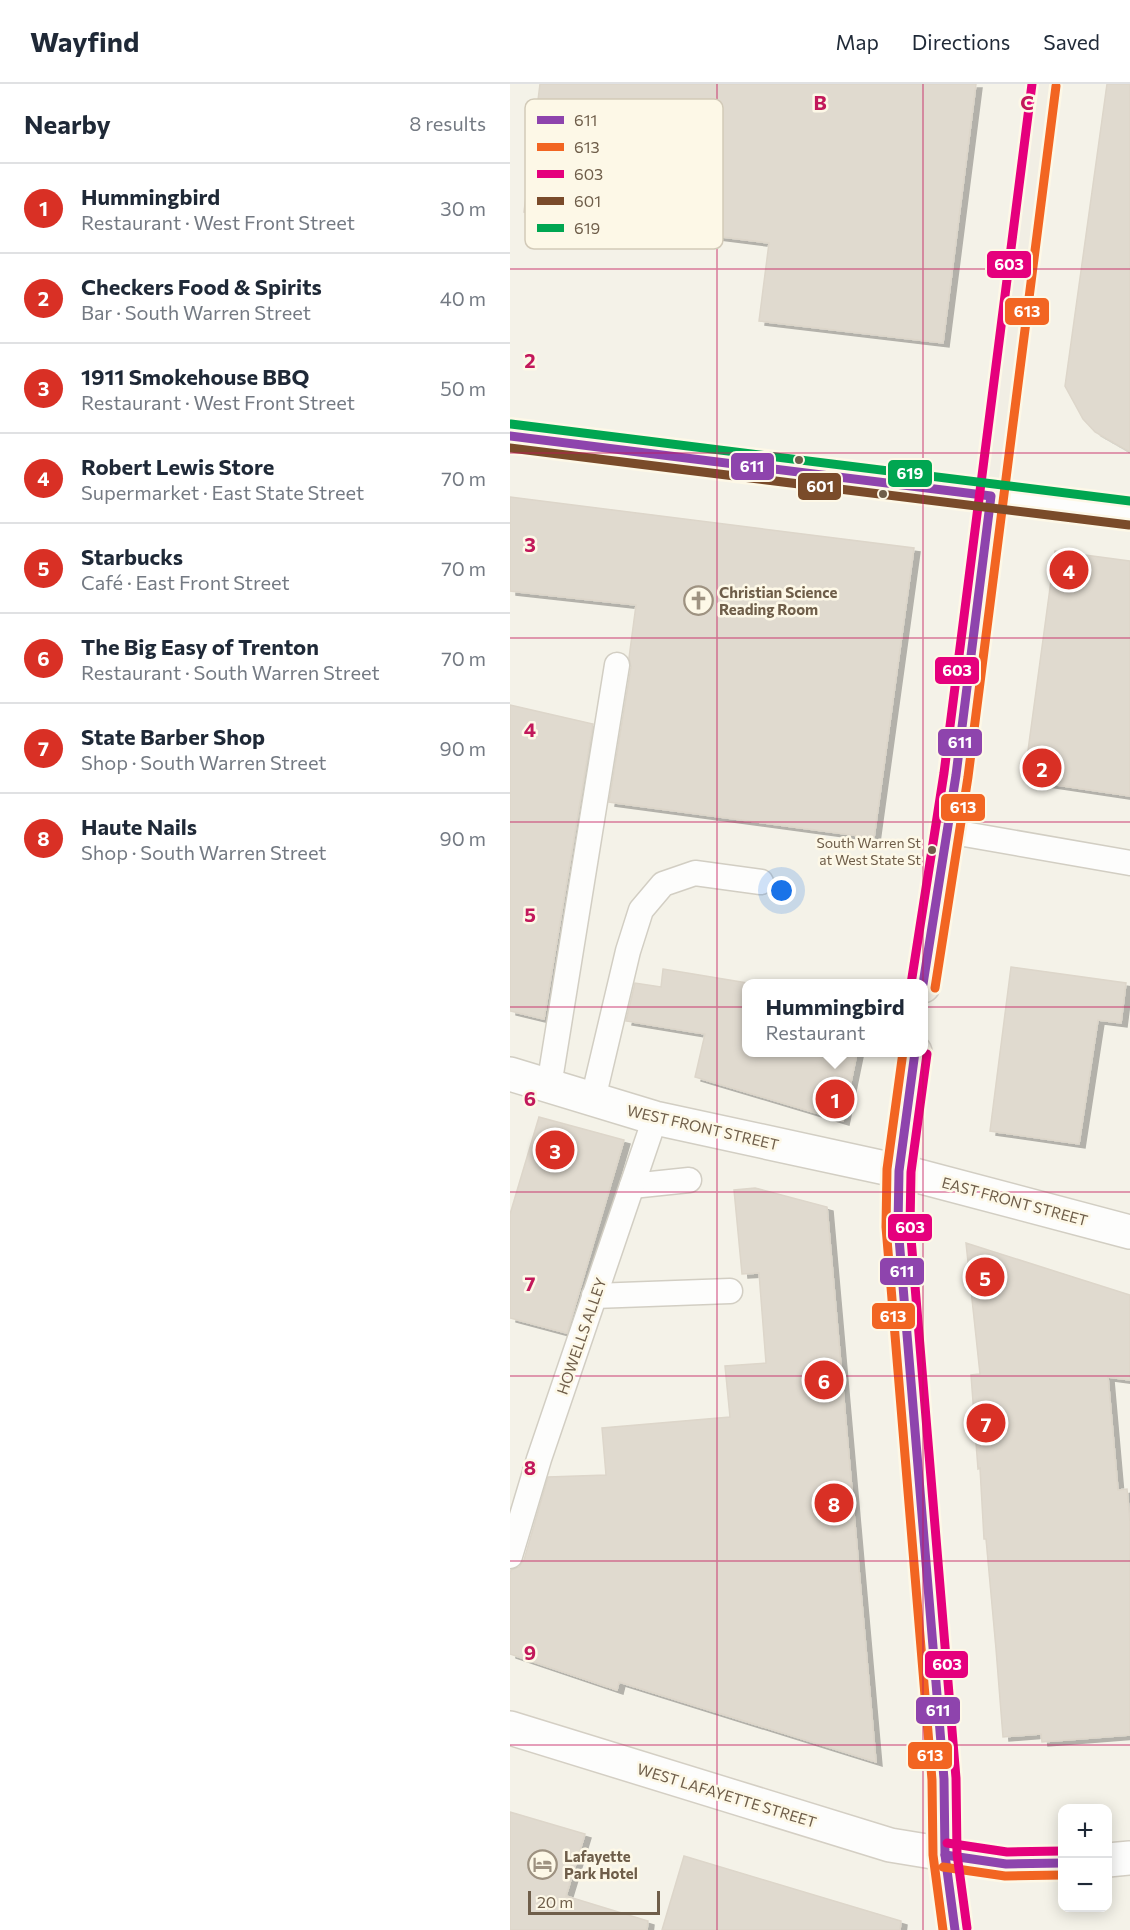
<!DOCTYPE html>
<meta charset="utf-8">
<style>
body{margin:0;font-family:Commissioner,sans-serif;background:#f2f2f3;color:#1f2937}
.controls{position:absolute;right:18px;bottom:18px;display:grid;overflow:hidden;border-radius:12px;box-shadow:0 3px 15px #0003}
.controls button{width:54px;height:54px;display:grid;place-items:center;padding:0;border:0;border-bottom:2px solid #e0e1e3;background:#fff;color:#1f2937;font:30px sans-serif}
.scale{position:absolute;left:18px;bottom:15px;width:132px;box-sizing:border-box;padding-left:6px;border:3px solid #6f5e4a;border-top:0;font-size:16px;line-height:21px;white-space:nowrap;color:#6f5e4a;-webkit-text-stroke:4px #fdf8e7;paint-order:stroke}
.you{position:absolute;left:272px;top:807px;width:21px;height:21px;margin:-15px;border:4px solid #fff;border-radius:50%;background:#1a73e8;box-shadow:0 0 0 9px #1a73e833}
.badge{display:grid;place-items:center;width:39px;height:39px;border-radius:50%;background:#d93025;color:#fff;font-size:20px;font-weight:700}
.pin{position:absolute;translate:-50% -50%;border:3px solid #fff;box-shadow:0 2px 6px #0006}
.popup{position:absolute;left:232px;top:895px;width:186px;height:78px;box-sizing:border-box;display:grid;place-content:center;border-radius:12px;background:#fff;filter:drop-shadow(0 2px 4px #0005);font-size:20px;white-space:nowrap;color:#747a83}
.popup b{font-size:22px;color:#1f2937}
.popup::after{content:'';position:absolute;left:50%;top:100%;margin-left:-12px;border:12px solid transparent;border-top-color:#fff}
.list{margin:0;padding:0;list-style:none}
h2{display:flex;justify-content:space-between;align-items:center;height:78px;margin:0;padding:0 24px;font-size:26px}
h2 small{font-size:20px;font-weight:400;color:#747a83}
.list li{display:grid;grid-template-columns:39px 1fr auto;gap:18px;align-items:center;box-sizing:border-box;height:90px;padding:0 24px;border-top:2px solid #e0e1e3}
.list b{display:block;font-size:22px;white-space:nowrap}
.list p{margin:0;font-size:20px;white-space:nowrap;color:#747a83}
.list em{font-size:20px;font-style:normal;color:#747a83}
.map{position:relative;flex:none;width:620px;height:1846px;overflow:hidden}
header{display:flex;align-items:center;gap:36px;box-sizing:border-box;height:84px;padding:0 30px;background:#fff;border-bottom:2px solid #e0e1e3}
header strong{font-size:28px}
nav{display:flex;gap:33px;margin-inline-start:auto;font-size:21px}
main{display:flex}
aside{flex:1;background:#fff}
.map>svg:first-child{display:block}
.building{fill:#e0dacf;stroke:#ddd6ca;stroke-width:1.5;filter:url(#shadow)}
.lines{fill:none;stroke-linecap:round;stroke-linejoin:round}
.lane-casing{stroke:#d2cec3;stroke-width:27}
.street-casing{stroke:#d2cec3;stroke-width:36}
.secondary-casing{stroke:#d4cfc4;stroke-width:36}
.primary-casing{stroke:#d3cec5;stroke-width:36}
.lane{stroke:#fdfdfc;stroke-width:24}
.street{stroke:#fdfdfc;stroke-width:33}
.secondary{stroke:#fdfdfc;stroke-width:33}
.primary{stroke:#f1eee4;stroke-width:33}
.bus-1-casing{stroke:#fdf8e7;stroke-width:14}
.bus-2-casing{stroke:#fdf8e7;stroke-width:14}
.bus-3-casing{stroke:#fdf8e7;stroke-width:14}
.bus-4-casing{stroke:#fdf8e7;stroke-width:14}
.bus-5-casing{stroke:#fdf8e7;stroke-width:14}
.bus-1{stroke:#8e44ad;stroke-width:9}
.bus-2{stroke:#f26522;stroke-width:9}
.bus-3{stroke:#e5007d;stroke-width:9}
.bus-4{stroke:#7a4b2a;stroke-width:9}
.bus-5{stroke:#00a651;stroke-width:9}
.grid{fill:none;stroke:#c2185b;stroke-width:1.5;stroke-opacity:0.55}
.bus-dot{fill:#6f5e4a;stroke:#fdf8e7;stroke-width:2}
.labels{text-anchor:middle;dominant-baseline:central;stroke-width:5;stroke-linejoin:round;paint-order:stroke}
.bus-label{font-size:14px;fill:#6f5e4a;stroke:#fdf8e7;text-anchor:end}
.poi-label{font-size:15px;font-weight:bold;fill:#6f5e4a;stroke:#fdf8e7;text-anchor:start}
.street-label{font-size:15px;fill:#6f5e4a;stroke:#fdf8e7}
.key{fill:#fdf8e7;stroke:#d2cab8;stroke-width:1.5}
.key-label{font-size:16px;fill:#6f5e4a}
.grid-label{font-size:20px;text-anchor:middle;font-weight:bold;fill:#c2185b;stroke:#fdf8e7;stroke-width:5;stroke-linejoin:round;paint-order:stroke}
.line-badge{stroke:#fdf8e7;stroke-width:2}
.badge-label{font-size:16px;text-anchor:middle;font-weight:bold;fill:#fff}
</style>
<header>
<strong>Wayfind</strong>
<nav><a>Map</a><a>Directions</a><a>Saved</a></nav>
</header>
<main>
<aside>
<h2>Nearby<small>8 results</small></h2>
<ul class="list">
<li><span class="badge">1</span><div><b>Hummingbird</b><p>Restaurant · West Front Street</p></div><em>30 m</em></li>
<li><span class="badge">2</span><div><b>Checkers Food &amp; Spirits</b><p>Bar · South Warren Street</p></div><em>40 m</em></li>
<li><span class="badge">3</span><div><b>1911 Smokehouse BBQ</b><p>Restaurant · West Front Street</p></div><em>50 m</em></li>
<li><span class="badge">4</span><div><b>Robert Lewis Store</b><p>Supermarket · East State Street</p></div><em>70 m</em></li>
<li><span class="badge">5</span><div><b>Starbucks</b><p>Café · East Front Street</p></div><em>70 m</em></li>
<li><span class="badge">6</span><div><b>The Big Easy of Trenton</b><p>Restaurant · South Warren Street</p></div><em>70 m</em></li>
<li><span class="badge">7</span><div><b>State Barber Shop</b><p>Shop · South Warren Street</p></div><em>90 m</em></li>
<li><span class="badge">8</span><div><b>Haute Nails</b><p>Shop · South Warren Street</p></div><em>90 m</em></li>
</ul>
</aside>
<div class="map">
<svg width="620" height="1846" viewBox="0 0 620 1846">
<defs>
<filter id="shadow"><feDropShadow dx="6" dy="4" stdDeviation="0" flood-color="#0004"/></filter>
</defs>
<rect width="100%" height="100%" fill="#f4f2e8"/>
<!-- building -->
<g class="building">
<polygon points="30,0 466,0 433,259 249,237 259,159 14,128"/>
<polygon points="597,0 620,0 620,368 585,348 573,335 555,302"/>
<polygon points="0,413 404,464 364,754 99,718 121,583 119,574 126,521 0,507"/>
<polygon points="545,467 620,477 620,712 514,696"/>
<polygon points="0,621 83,640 34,935 0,927"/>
<polygon points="501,883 616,899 611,939 588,936 569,1060 480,1047"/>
<polygon points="153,885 237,899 237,969 347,969 333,1037 185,993 195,950 116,937 125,899 151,903"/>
<polygon points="29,1033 114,1056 57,1249 0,1234 0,1130"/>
<polygon points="245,1104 317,1123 366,1678 109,1598 107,1606 0,1570 0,1490 1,1486 9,1483 14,1476 38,1393 96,1391 92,1344 220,1333 215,1282 256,1279 249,1189 232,1190 224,1106"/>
<polygon points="456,1159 620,1211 620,1296 598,1293 608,1406 617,1405 620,1437 620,1651 532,1658 531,1650 493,1653 486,1565 476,1455 474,1455 470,1384 468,1385 461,1291 470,1290"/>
<polygon points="0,1728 75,1750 56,1812 138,1837 137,1846 0,1846"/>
<polygon points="174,1772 391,1837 390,1846 152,1846"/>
</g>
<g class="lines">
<defs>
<g id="lane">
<polyline points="437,747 620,779"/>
<polyline points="39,1002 107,581"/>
<polyline points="83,1015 118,867 131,826 153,800 185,789 251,798"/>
<polyline points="122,1102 179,1096"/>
<polyline points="84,1212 220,1207"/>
<polyline points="0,1472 29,1375 145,1034"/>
</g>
<polyline id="street" points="0,990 145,1034 389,1087 620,1148"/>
<g id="secondary">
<polyline points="0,352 620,429"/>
<polyline points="0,1644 380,1761 496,1780 552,1779"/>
<polyline points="598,1776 620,1774"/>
</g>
<g id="primary">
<polyline points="413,902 446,691 534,0"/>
<polyline points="405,968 389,1087 388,1142 434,1695 435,1771 445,1846"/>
</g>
</defs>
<!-- lane casing -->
<use href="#lane" class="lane-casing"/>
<!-- street casing -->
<use href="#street" class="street-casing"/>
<!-- secondary casing -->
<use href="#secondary" class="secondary-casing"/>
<!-- primary casing -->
<use href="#primary" class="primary-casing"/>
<!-- lane -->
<use href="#lane" class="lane"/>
<!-- street -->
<use href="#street" class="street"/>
<!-- secondary -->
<use href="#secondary" class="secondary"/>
<!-- primary -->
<use href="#primary" class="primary"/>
<defs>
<g id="bus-1">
<polyline points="0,352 481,412 446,691 413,900"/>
<polyline points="405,968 389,1087 388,1142 434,1695 435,1771 445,1846"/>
<polyline points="435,1771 496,1780 552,1779"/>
</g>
<g id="bus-2">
<polyline points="425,904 458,693 546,2"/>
<polyline points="393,968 377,1085 376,1143 422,1696 423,1771 433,1846"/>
<polyline points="433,1783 495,1792 552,1791"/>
</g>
<g id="bus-3">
<polyline points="401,900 434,689 522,0"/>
<polyline points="417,970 401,1088 400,1142 446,1694 447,1770 457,1844"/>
<polyline points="437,1759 497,1768 552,1767"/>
</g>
<polyline id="bus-4" points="0,364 619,441"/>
<polyline id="bus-5" points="1,340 620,417"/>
</defs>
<!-- bus-1 casing -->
<use href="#bus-1" class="bus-1-casing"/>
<!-- bus-2 casing -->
<use href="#bus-2" class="bus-2-casing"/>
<!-- bus-3 casing -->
<use href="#bus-3" class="bus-3-casing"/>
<!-- bus-4 casing -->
<use href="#bus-4" class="bus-4-casing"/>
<!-- bus-5 casing -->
<use href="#bus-5" class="bus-5-casing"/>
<!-- bus-1 -->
<use href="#bus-1" class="bus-1"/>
<!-- bus-2 -->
<use href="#bus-2" class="bus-2"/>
<!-- bus-3 -->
<use href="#bus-3" class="bus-3"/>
<!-- bus-4 -->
<use href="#bus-4" class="bus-4"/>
<!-- bus-5 -->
<use href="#bus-5" class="bus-5"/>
</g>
<!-- grid -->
<path class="grid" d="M207,0V1846M413,0V1846M0,185H620M0,369H620M0,554H620M0,738H620M0,923H620M0,1108H620M0,1292H620M0,1477H620M0,1661H620"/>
<!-- icons -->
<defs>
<symbol id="church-ring" viewBox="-11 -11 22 22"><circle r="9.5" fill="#fdf8e7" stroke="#9e9281" stroke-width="1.5"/><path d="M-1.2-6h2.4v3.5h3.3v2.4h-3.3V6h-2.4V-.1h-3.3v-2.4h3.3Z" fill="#9e9281"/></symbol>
<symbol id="hotel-ring" viewBox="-11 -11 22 22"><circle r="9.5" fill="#fdf8e7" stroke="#9e9281" stroke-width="1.5"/><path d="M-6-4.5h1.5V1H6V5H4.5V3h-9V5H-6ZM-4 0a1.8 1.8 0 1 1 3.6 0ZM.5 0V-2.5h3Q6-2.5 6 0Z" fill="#9e9281"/></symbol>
</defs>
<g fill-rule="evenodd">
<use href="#church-ring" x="172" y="500" width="33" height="33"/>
<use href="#hotel-ring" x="16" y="1764" width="33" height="33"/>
</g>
<!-- markers -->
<g class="bus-dot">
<circle cx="289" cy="376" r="5"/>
<circle cx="373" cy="410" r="5"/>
<circle cx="422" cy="766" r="5"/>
</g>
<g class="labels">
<!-- bus labels -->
<g class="bus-label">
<text x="411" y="758">South Warren St<tspan x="411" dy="17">at West State St</tspan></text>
</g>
<!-- poi labels -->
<g class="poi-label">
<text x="209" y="508">Christian Science<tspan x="209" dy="17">Reading Room</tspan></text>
<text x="54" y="1772">Lafayette<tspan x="54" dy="17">Park Hotel</tspan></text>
</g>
<!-- street labels -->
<g class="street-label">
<text transform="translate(193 1043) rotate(13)">WEST FRONT STREET</text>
<text transform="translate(505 1117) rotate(15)">EAST FRONT STREET</text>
<text transform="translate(71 1252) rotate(-71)">HOWELLS ALLEY</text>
<text transform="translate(217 1711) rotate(17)">WEST LAFAYETTE STREET</text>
</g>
</g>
<!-- legend -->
<rect x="15" y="15" width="198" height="150" rx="9" class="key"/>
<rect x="27" y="32" width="27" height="8" fill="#8e44ad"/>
<rect x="27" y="59" width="27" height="8" fill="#f26522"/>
<rect x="27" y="86" width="27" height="8" fill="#e5007d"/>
<rect x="27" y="113" width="27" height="8" fill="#7a4b2a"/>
<rect x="27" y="140" width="27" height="8" fill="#00a651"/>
<g class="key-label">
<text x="64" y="42">611</text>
<text x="64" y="69">613</text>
<text x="64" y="96">603</text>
<text x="64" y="123">601</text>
<text x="64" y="150">619</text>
</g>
<g class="grid-label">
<text x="310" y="26">B</text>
<text x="517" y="26">C</text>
<text x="20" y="284">2</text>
<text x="20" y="468">3</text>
<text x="20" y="653">4</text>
<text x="20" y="838">5</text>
<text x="20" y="1022">6</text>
<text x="20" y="1207">7</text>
<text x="20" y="1391">8</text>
<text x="20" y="1576">9</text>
</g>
<g class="line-badge">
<rect x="476" y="166" width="46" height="29" rx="6" fill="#e5007d"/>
<rect x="494" y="213" width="46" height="29" rx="6" fill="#f26522"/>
<rect x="220" y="368" width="45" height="29" rx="6" fill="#8e44ad"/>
<rect x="377" y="375" width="46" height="29" rx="6" fill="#00a651"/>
<rect x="287" y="388" width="45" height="29" rx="6" fill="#7a4b2a"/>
<rect x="424" y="572" width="46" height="29" rx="6" fill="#e5007d"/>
<rect x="427" y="644" width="46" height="29" rx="6" fill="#8e44ad"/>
<rect x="430" y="709" width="46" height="29" rx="6" fill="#f26522"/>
<rect x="377" y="1129" width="46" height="29" rx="6" fill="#e5007d"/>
<rect x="369" y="1173" width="46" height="29" rx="6" fill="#8e44ad"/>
<rect x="361" y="1218" width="45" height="28" rx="6" fill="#f26522"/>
<rect x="414" y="1566" width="45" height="29" rx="6" fill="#e5007d"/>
<rect x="405" y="1612" width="46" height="29" rx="6" fill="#8e44ad"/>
<rect x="397" y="1657" width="46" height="29" rx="6" fill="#f26522"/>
</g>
<g class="badge-label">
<text x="499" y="186">603</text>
<text x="517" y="233">613</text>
<text x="242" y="388">611</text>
<text x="400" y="395">619</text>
<text x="310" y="408">601</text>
<text x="447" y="592">603</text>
<text x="450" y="664">611</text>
<text x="453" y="729">613</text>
<text x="400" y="1149">603</text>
<text x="392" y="1193">611</text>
<text x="383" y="1238">613</text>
<text x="437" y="1586">603</text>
<text x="428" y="1632">611</text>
<text x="420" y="1677">613</text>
</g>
</svg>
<div class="controls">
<button>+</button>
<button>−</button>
</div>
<div class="scale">20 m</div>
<div class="you"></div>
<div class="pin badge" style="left:325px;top:1015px">1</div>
<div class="popup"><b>Hummingbird</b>Restaurant</div>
<div class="pin badge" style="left:532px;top:684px">2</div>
<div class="pin badge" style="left:45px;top:1066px">3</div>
<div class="pin badge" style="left:559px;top:486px">4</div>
<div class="pin badge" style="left:475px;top:1193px">5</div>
<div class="pin badge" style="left:314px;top:1296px">6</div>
<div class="pin badge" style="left:476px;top:1339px">7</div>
<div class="pin badge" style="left:324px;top:1419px">8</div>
</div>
</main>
